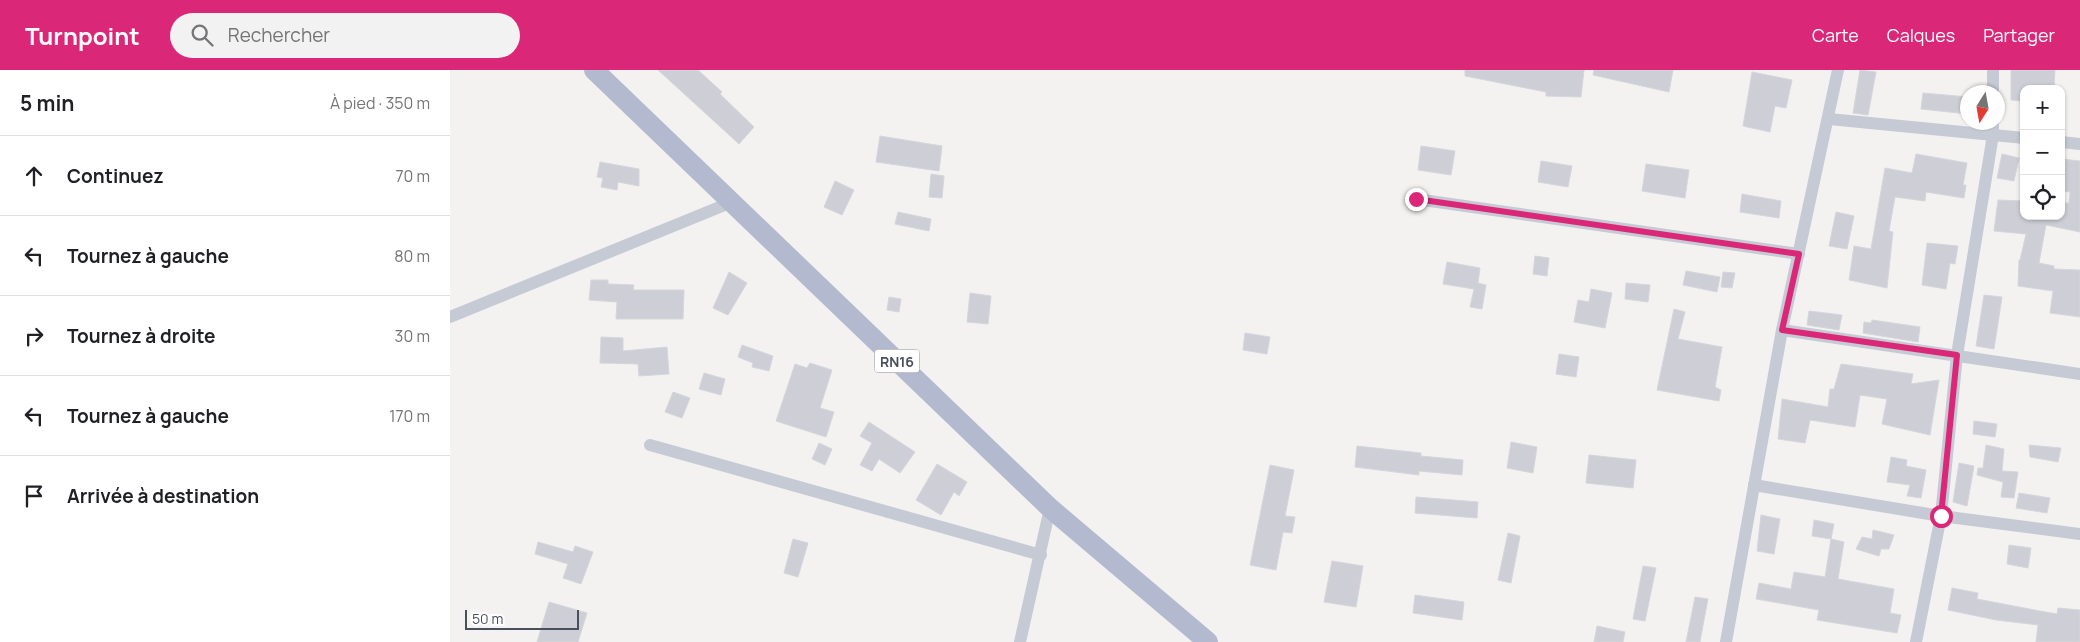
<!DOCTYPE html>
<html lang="fr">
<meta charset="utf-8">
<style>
body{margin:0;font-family:Manrope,sans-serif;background:#f2f2f2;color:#202124}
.controls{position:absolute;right:15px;top:15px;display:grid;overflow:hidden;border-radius:10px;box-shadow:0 1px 4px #0004}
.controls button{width:45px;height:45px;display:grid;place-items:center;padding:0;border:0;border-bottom:1px solid #e0e0e0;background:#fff;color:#202124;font:25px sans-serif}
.compass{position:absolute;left:1510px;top:15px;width:45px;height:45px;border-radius:50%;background:#fff;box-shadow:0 1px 4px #0004;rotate:191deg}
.scale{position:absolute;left:15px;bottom:12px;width:114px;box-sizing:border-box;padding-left:5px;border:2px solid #4a4f5d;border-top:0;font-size:14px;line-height:18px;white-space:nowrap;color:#4a4f5d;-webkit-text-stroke:4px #fff;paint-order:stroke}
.stop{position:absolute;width:15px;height:15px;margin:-11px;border:4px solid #db2777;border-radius:50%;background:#fff}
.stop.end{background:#db2777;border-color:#fff;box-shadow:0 1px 5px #0008}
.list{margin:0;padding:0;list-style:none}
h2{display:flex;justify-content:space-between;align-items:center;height:65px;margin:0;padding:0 20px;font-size:21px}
h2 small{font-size:16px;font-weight:400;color:#757577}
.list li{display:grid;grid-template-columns:32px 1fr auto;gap:15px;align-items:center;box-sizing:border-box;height:80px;padding:0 20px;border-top:1px solid #e0e0e0}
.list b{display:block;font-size:19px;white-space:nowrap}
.list em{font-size:16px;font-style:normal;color:#757577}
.icon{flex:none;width:28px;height:28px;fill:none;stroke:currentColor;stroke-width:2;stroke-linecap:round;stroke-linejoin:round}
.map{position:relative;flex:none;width:1630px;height:572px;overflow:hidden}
header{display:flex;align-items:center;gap:30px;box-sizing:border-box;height:70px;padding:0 25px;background:#db2777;color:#fff}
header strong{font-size:24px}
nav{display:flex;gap:28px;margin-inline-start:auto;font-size:18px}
.search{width:350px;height:45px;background:#f2f2f2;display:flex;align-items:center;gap:12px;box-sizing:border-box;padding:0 18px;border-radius:28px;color:#757577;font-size:19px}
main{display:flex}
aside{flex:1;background:#fff}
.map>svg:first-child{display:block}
.building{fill:#cecfd6;stroke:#d5d6dc}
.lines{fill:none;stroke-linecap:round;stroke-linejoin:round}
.minor{stroke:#c6cad5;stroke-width:12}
.primary{stroke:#b3b9ce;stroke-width:20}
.route{stroke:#db2777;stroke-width:6}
.labels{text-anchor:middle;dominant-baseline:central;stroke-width:4.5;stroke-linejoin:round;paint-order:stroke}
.shield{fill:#fff;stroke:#80848e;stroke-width:1}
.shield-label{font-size:14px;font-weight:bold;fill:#4a4f5d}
</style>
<header>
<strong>Turnpoint</strong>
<div class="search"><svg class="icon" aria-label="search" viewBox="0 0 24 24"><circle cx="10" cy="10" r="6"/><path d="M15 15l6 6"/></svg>Rechercher</div>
<nav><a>Carte</a><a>Calques</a><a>Partager</a></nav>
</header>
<main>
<aside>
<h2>5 min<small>À pied · 350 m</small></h2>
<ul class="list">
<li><svg class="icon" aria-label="ahead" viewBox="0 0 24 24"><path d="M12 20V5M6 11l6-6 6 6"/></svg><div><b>Continuez</b></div><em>70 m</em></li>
<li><svg class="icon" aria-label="left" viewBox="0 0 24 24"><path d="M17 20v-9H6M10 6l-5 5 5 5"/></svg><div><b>Tournez à gauche</b></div><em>80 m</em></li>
<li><svg class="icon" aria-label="right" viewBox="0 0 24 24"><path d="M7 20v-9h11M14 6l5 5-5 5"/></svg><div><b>Tournez à droite</b></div><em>30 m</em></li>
<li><svg class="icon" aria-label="left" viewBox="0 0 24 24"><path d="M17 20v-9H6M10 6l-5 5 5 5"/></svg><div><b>Tournez à gauche</b></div><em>170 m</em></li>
<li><svg class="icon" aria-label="arrive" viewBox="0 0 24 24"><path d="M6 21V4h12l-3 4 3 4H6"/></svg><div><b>Arrivée à destination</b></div></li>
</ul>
</aside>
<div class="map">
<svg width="1630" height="572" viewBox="0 0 1630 572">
<rect width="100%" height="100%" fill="#f3f2f1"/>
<!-- building -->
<g class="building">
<polygon points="208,0 248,0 272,22 270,24 304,57 289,74"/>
<polygon points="1015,0 1134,0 1131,27 1096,26 1096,22 1015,6"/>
<polygon points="1144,0 1223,0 1219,22 1143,5"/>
<polygon points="1410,0 1426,2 1418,45 1403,43"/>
<polygon points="1561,0 1605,0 1604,19 1574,19 1572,31 1561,30"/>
<polygon points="1302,2 1342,10 1336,38 1325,36 1320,62 1293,56"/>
<polygon points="1473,23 1518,27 1518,44 1471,39"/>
<polygon points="430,66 492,76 489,101 426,92"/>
<polygon points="971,76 1005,81 1001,105 968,100"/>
<polygon points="1466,84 1517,93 1513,115 1516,115 1514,128 1476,122 1475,131 1445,127 1439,161 1443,162 1437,218 1399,210 1404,176 1421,179 1435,98 1462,103"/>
<polygon points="1552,84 1569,88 1564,111 1547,108"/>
<polygon points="1611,89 1630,91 1630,162 1596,155 1589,193 1604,196 1604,199 1630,200 1630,247 1600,243 1603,221 1568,216 1569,190 1570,190 1576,164 1544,161 1548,130 1574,131 1574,146 1611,146 1611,133 1619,133 1620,122 1611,121"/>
<polygon points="1091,91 1122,96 1118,117 1088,112"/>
<polygon points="150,92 189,99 189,116 168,112 167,120 151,117 153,108 147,107"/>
<polygon points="1196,94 1239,100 1235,128 1192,121"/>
<polygon points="481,104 494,106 492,128 479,127"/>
<polygon points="385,111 404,120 392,145 374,137"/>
<polygon points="1292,124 1331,131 1329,148 1290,142"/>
<polygon points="448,142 481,149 479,161 445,154"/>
<polygon points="1386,142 1404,146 1397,179 1379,176"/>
<polygon points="1477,173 1508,176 1505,194 1500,193 1496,219 1472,215"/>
<polygon points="1085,186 1099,188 1097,206 1083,204"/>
<polygon points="997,192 1030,198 1028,213 1036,215 1032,239 1020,237 1024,219 993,214"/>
<polygon points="1236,201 1270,207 1267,222 1233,215"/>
<polygon points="279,202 297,213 278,245 263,238"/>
<polygon points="1273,202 1285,203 1282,218 1271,217"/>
<polygon points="141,210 158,210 158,214 184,215 183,220 234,220 233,249 166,249 167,232 139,230"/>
<polygon points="1176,213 1200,215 1198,232 1175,229"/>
<polygon points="1141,219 1162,223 1155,258 1124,252 1128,230 1139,232"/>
<polygon points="520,223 541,226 538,254 517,252"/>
<polygon points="1534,225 1552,227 1544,279 1526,276"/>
<polygon points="439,227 451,229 449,242 437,240"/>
<polygon points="1224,239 1235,242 1228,269 1272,277 1265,317 1271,320 1269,331 1207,320"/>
<polygon points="1359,241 1392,245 1389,260 1357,255"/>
<polygon points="1422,250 1470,257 1468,272 1413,263 1414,252 1421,253"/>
<polygon points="795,263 820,267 817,284 793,280"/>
<polygon points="151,267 173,268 173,281 217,277 219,304 189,306 188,294 150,293"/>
<polygon points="292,275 323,286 319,301 302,297 303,293 288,287"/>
<polygon points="1109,284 1129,287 1126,307 1106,304"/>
<polygon points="360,293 382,300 370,338 384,342 376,367 326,351 345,294 357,298"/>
<polygon points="1391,294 1463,304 1461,314 1489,310 1480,365 1432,354 1437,329 1410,325 1405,357 1360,350 1355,373 1328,369 1332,329 1378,337 1380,319 1384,319"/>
<polygon points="254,303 275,309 271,325 249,319"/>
<polygon points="223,322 240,328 232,348 215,342"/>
<polygon points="1524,351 1547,354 1545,367 1523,364"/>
<polygon points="419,352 465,382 450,403 429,389 422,401 410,395 422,373 410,366"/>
<polygon points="1061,372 1087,377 1083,403 1057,398"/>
<polygon points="369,373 382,379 375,395 362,389"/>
<polygon points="1536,375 1554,379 1552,401 1568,402 1564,428 1551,427 1553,412 1527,405 1528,398 1533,398"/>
<polygon points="1579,375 1611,378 1608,392 1580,387"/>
<polygon points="907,376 971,383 971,386 1013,390 1012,405 969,401 969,405 905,397"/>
<polygon points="1139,385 1186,390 1183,418 1136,413"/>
<polygon points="1441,387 1457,390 1456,396 1476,400 1471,428 1457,426 1460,415 1437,412"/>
<polygon points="1509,393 1524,396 1517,436 1503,432"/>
<polygon points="487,394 517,412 509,426 504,422 491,445 466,430"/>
<polygon points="820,395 844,400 835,446 845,447 842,463 833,462 826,500 800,495"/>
<polygon points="1569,423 1600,428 1597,443 1566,438"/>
<polygon points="966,427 1028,432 1027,448 965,443"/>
<polygon points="1311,445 1330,449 1324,484 1307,481"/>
<polygon points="1364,450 1384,454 1381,469 1362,466"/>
<polygon points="1423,460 1444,465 1439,479 1431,479 1429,486 1406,479 1412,467 1422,469"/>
<polygon points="1058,463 1070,466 1061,513 1048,510"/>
<polygon points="343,469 358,473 348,507 334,503"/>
<polygon points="1381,469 1394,472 1388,509 1444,519 1440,543 1451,545 1447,563 1367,550 1369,540 1306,529 1309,513 1341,519 1344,502 1375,507"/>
<polygon points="88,472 123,482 125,476 143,482 131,514 113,508 118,494 85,484"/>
<polygon points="1559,475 1581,478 1578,498 1557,494"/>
<polygon points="882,491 913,496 906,537 874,532"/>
<polygon points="1193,496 1206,498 1195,551 1183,549"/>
<polygon points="1502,518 1528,523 1527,529 1590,541 1607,544 1608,538 1630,540 1630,572 1586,572 1588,555 1546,550 1498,540"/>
<polygon points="965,525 1014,532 1012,550 963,543"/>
<polygon points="1245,527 1258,529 1254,550 1250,572 1236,572"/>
<polygon points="99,532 137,543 128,572 87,572"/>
<polygon points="1147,556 1175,562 1173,572 1144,572"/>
</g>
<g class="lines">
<!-- minor -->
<g class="minor">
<polyline points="1543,22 1543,0"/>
<polyline points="1379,49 1574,68"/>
<polyline points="1611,72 1630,74"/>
<polyline points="966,129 1349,184"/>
<polyline points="0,247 282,132"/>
<polyline points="1332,260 1630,304"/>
<polyline points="200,375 591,485"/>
<polyline points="1304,415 1491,446 1630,464"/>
<polyline points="570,572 600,438"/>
<polyline points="1276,572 1332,260 1388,0"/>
<polyline points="1466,572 1491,446 1507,285 1543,65 1543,52"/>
</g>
<!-- primary -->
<polyline class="primary" points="144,0 600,438 758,572"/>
</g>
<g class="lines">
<!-- route -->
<polyline class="route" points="966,129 1349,184 1332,260 1507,285 1491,446"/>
</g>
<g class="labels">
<!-- shield labels -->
<rect class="shield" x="424.5" y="279.5" width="45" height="23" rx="4"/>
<g class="shield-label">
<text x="447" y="291">RN16</text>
</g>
</g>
</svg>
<div class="controls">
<button>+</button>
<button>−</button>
<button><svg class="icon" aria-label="locate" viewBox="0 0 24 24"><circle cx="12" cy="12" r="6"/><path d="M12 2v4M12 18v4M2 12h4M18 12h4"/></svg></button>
</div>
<svg class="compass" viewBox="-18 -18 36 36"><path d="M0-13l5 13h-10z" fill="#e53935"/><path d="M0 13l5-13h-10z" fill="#757577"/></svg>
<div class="scale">50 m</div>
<div class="stop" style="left:1491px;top:446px"></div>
<div class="stop end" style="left:966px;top:129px"></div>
</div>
</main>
